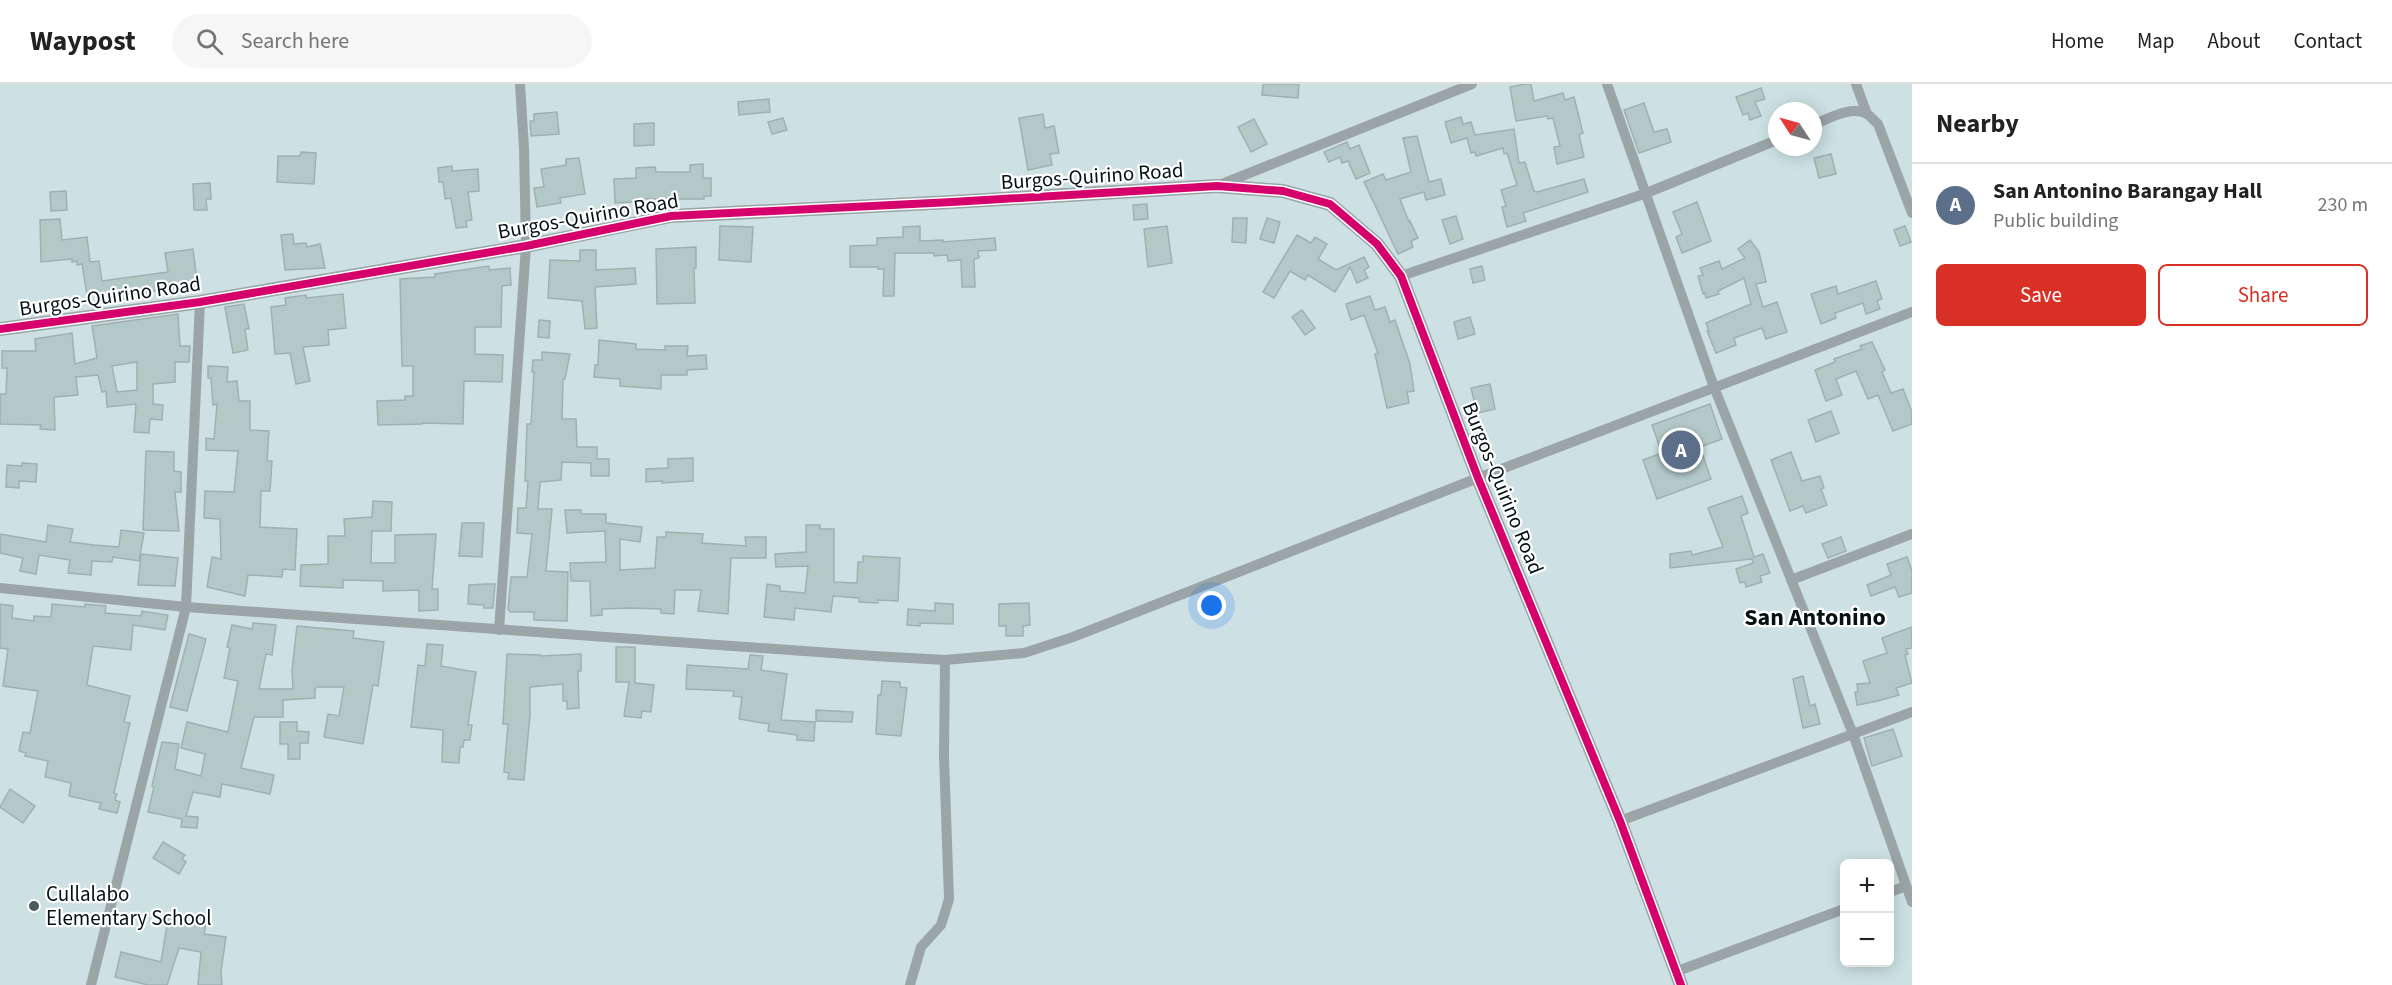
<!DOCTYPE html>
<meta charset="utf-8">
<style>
body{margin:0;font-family:"Source Sans 3",sans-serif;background:#f6f6f6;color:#222}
.controls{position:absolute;right:18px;bottom:18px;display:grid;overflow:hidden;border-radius:9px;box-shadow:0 3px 15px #0003}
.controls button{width:54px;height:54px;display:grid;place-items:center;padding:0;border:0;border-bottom:2px solid #e0e0e0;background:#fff;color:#222;font:30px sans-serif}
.compass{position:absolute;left:1768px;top:18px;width:54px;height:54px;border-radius:50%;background:#fff;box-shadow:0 3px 15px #0003;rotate:306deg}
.you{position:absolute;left:1212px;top:522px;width:21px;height:21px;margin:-15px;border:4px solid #fff;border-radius:50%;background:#1a73e8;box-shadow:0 0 0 9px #1a73e833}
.badge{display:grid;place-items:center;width:39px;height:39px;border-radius:50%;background:#d93025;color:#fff;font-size:20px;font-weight:700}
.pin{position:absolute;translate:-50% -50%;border:3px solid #fff;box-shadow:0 2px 6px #0006}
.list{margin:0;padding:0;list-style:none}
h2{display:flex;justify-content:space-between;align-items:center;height:78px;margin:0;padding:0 24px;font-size:26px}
h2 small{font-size:20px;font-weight:400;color:#767676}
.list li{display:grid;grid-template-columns:39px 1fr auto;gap:18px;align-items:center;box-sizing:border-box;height:84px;padding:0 24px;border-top:2px solid #e0e0e0}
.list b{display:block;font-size:22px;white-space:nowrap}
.list p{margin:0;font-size:20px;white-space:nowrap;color:#767676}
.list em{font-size:20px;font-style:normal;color:#767676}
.actions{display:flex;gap:12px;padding:18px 24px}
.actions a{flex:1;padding:14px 0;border:2px solid #d93025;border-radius:9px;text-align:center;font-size:21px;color:#d93025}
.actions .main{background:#d93025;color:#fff}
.icon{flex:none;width:33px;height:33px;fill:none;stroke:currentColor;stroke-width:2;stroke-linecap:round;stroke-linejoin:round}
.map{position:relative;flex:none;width:1912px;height:901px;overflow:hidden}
header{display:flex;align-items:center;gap:36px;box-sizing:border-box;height:84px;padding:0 30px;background:#fff;border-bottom:2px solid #e0e0e0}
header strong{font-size:28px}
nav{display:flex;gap:33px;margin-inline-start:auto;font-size:21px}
.search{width:420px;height:54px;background:#f6f6f6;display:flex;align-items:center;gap:15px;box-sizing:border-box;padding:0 21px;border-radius:33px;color:#767676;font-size:22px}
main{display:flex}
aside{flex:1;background:#fff}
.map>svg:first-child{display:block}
.building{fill:#b3c9c8;stroke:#a0b0b1;stroke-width:1.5;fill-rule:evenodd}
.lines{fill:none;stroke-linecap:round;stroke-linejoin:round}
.minor{stroke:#9ba4a7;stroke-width:10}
.tertiary{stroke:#9ba4a7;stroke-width:14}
.cycleway-casing{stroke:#fff;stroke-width:11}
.cycleway{stroke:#d6006c;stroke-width:8}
.poi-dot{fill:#4b5a5e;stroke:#fff;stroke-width:2}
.labels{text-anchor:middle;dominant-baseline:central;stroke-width:4.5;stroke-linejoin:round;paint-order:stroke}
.street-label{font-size:21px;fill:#051215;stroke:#fff}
.poi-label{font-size:21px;fill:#051215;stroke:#fff;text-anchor:start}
.quarter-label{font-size:24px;font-weight:bold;fill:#051215;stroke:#fff}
</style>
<header>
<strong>Waypost</strong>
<div class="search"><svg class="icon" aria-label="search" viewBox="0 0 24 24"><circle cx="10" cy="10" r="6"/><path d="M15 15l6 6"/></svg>Search here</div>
<nav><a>Home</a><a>Map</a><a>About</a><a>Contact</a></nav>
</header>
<main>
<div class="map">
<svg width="1912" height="901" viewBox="0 0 1912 901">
<rect width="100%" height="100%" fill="#cde1e5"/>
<!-- building -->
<g class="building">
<polygon points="1263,0 1299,0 1298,14 1262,11"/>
<polygon points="1525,0 1531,0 1534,17 1563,9 1565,16 1574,13 1583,49 1579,51 1584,73 1557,80 1554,63 1560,62 1553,34 1548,35 1547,32 1516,37 1510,3"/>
<polygon points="1761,4 1765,15 1755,18 1761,32 1750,36 1748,29 1743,31 1736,13"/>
<polygon points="769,15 770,28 739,31 738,18"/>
<polygon points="1644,19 1654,48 1667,45 1671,58 1639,69 1624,26"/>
<polygon points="557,28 559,50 531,52 530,37 534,37 534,30"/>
<polygon points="1043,30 1045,44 1054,42 1059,69 1050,70 1052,81 1028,86 1019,34"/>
<polygon points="1461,33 1463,40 1471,38 1475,51 1514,45 1519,79 1525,78 1534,107 1537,108 1584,95 1588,108 1523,129 1526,137 1507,143 1502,123 1506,122 1501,106 1517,101 1507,69 1504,70 1503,64 1476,72 1475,68 1471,69 1467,54 1451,59 1445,38"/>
<polygon points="783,34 787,46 772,50 768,38"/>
<polygon points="1254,35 1267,60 1251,68 1238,43"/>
<polygon points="654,39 654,61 634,62 634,40"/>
<polygon points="1417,52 1429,98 1441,95 1445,111 1426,116 1424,108 1400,115 1409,138 1410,137 1418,154 1411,157 1413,163 1398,170 1364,98 1383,90 1386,96 1411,88 1403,54"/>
<polygon points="1347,58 1350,65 1359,61 1370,89 1356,95 1348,77 1342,79 1340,73 1329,78 1324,68"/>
<polygon points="301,68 316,69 314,100 277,98 278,72 300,72"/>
<polygon points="1831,70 1836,90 1819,94 1814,74"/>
<polygon points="579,74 585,110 560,114 561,119 537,123 534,104 544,103 541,85 566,81 566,75"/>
<polygon points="703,80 703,94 711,94 711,112 704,112 704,115 633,115 633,118 615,119 614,95 636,94 636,84 655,83 656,88 690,88 690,81"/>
<polygon points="452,82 452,87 478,85 479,107 468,108 472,136 466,137 467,143 456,144 451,114 445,115 443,98 439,98 438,84"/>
<polygon points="210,99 211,115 206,115 207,126 194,126 193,100"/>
<polygon points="66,107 67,126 51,127 50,108"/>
<polygon points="1697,118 1711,157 1682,169 1676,153 1682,150 1673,128"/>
<polygon points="1147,120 1148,135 1134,136 1133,121"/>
<polygon points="1456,132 1463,155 1450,160 1442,136"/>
<polygon points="1233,134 1247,134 1246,159 1232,158"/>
<polygon points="1267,134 1280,138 1274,159 1260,155"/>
<polygon points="60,135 62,156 87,153 90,178 99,177 102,197 168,188 165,169 193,165 198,205 170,209 170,205 131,210 132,214 116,216 114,208 87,211 82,180 77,181 77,177 72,178 72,175 41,178 40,136"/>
<polygon points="720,142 753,143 751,178 719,176"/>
<polygon points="920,142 920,157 943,156 943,158 995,154 996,166 978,167 979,174 974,175 975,203 962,203 961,176 948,177 947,171 934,172 934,169 895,169 894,212 883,212 884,185 878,185 878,183 850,183 850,162 877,161 877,154 903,153 903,143"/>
<polygon points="1167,142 1172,179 1148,183 1144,145"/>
<polygon points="1905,142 1911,158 1900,162 1894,146"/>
<polygon points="293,150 294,160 306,159 307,163 320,160 325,184 285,186 281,151"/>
<polygon points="1297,151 1311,159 1315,153 1327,160 1318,175 1336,186 1364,173 1369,183 1364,186 1368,194 1357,199 1350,183 1335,208 1308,191 1305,196 1290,187 1274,214 1263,208"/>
<polygon points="1750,156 1759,168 1766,198 1756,200 1763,223 1777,218 1787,248 1766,255 1762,244 1734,254 1736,261 1716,269 1707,247 1709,247 1706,239 1751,220 1744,194 1718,207 1719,210 1706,214 1705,209 1703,210 1698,192 1703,191 1700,184 1719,177 1722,185 1745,174 1738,165"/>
<polygon points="696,163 696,184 694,184 695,219 657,220 656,165"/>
<polygon points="580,166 596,166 596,186 635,184 636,200 595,203 597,244 585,245 582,217 548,214 550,176 580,177"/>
<polygon points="489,182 489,186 510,184 511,201 502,202 501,243 475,243 475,270 503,271 502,298 464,297 463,340 422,339 422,340 378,341 377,317 405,316 405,312 413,312 413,282 402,282 400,195 435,193 435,190"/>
<polygon points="1482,182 1485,196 1473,199 1470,185"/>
<polygon points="1876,197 1882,215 1877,217 1880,225 1866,230 1863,219 1835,229 1836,234 1821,240 1811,210 1836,202 1838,210"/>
<polygon points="343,210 346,244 328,246 329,261 303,263 310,297 296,300 290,269 275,270 271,223 286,221 285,214 306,211 306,214"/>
<polygon points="1370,212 1375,226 1385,223 1390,238 1395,236 1410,280 1414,307 1407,308 1409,319 1387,324 1375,270 1378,269 1364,231 1351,236 1346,220"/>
<polygon points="244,220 249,245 245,245 248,266 233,269 225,223"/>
<polygon points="1302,226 1315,244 1305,251 1292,233"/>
<path d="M178,230L180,262H190L189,278H175V298L153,300V320L163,321L162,336L150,335L149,349L134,348L136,320L107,323L106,307L102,308L98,291L76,293L78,311L54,313L55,346L40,345L41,341L0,340V310H6L7,284H2V267H36L35,255L72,249L75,280L97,274L92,242ZM137,278V306L117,308L112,282Z"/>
<polygon points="1470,233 1475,250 1458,255 1454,238"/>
<polygon points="539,236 550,237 549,254 538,253"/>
<polygon points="599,256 636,260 636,265 665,266 665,262 688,262 687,272 706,271 707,285 687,286 687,291 661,291 661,305 620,302 620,295 594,293 595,281 598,281"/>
<polygon points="1872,258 1885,286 1882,288 1891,309 1903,305 1912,328 1912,340 1893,347 1878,311 1868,315 1856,287 1836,295 1842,311 1826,317 1815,286 1835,278 1834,275 1862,265 1860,262"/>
<polygon points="542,268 570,270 565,295 563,295 562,335 576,335 577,363 597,363 597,375 609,375 609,392 591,392 591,379 562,378 561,396 540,398 538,425 552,425 546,487 568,488 567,537 534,536 534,528 510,528 508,525 511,493 527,493 532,450 517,449 518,424 526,424 528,397 525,397 527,340 531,340 534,288 532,288 533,276 542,276"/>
<polygon points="208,282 228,283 227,298 237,297 239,317 250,317 250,346 269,347 267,377 272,377 270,407 261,407 260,443 297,445 295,486 283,485 282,493 248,491 245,512 207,503 212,473 221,475 220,435 204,434 205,407 234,408 238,367 206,366 206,354 214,355 217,320 213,321 211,294 208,294"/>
<polygon points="1490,300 1495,325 1477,329 1471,304"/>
<polygon points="1710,320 1722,355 1700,363 1711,395 1657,415 1643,376 1662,369 1652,341"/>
<polygon points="1831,327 1839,349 1816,358 1808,336"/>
<polygon points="146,367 174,368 174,387 181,388 181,408 175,408 179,447 143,446"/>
<polygon points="1791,368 1802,397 1820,392 1824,404 1821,405 1827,421 1806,429 1803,422 1790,427 1771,376"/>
<polygon points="693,374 693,397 662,399 662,397 646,398 646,385 668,384 668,375"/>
<polygon points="22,379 37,380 36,398 19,397 19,404 6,403 7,381 22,382"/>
<polygon points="1742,412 1748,429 1741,432 1754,473 1763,470 1770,489 1760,492 1762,498 1746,503 1745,498 1740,499 1736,485 1753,479 1752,475 1670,484 1670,470 1691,467 1692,471 1723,463 1708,424"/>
<polygon points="373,417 392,418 391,447 372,447 371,479 395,479 395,451 436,450 432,505 438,505 438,526 419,527 419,506 383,507 383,497 343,496 343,504 300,502 301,481 328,480 328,452 345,452 344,435 372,433"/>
<polygon points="565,426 581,426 581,430 606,430 606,439 642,443 640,458 620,455 620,486 655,484 657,453 666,453 666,448 703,450 702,459 746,462 745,453 766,453 766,474 731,474 728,530 698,527 701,506 675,506 674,530 661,529 661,525 631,524 602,525 602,531 591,532 590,497 571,497 570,479 606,478 605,447 567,449"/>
<polygon points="462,439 484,439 482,473 459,472"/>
<polygon points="48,441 73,445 70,458 94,461 119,463 121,446 144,449 139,477 113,473 112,478 92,477 91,491 68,489 70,476 39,471 36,490 20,487 23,474 0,469 0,450 46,458"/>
<polygon points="806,441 820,441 820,445 834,445 834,498 857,499 858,478 863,478 863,472 900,474 898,517 878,516 878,519 859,518 859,514 833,512 831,528 795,524 794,536 764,533 767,500 780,502 780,507 805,509 808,482 776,483 775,470 806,468"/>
<polygon points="1841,453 1846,467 1828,474 1822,460"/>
<polygon points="141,470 178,474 175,502 138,501"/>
<polygon points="1907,473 1912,487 1912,509 1899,513 1895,503 1871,512 1867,501 1891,491 1887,480"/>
<polygon points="485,500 495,500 493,524 484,524 484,521 468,520 469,501"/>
<polygon points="935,519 953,520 953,540 920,539 920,542 907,541 908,525 935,527"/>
<polygon points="1029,519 1030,541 1023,542 1023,552 1006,552 1006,542 999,542 999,520"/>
<polygon points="0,520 13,522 12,534 34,537 34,532 51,533 52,520 85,523 85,520 106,522 105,529 141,532 142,527 168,531 165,546 133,541 131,566 93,562 87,601 130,612 124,638 130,639 114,709 117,710 115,716 120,718 117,729 99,725 101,719 69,712 71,699 45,693 48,677 25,672 26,669 19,667 23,648 30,649 38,607 3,602 8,565 0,564"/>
<polygon points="253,539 276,541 272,571 266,570 259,605 293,605 292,586 297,542 354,547 353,554 384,558 378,602 373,601 363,660 324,653 328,630 339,632 344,603 317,603 315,605 315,614 283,616 283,633 254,633 241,684 274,691 270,710 222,700 220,713 193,708 186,732 198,733 197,744 181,743 182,735 148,728 154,703 152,702 162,658 179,660 175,685 201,692 205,670 181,664 187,638 228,648 238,597 224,594 230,564 227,563 232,541 252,545"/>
<polygon points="1912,543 1912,564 1906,565 1908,570 1905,571 1912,599 1896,604 1899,611 1878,617 1857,621 1855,608 1858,608 1857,600 1870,599 1863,577 1887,569 1882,554"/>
<polygon points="189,550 206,555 187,627 170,623"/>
<polygon points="427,560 443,561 441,582 476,588 468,641 472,641 470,656 464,656 463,663 460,663 459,679 442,678 443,646 411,643 418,581 425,582"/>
<polygon points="616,563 635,563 635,599 654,601 651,628 642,627 641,634 624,632 629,598 616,598"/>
<polygon points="507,570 540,571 540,572 581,570 581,587 578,587 579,624 567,625 567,617 563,617 563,600 530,603 530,631 524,696 508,695 509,689 504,688 508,640 503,640"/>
<polygon points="750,571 763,572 761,586 787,590 781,636 815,638 814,657 797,656 797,651 768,647 769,640 739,635 742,613 733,612 734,607 686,605 687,581 748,585"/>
<polygon points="1803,592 1810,622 1815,620 1820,640 1803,644 1793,595"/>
<polygon points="882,597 900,598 900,603 907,604 901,652 876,650 878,611 881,611"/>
<polygon points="816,626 853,628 852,638 816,637"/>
<polygon points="280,638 297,638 297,647 309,648 308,659 300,659 300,675 288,675 288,660 280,660"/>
<polygon points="1893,645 1902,672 1872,682 1864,654"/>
<polygon points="10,705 35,722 23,739 0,723"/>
<polygon points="163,758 185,771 182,775 186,778 179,790 153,774"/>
<polygon points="168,834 206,840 204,850 226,853 221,887 222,901 198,901 201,868 179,864 167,901 148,901 115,893 121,868 161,878"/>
</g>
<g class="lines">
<!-- minor -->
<g class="minor">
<polyline points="1607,0 1714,303 1853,650 1912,818"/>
<polyline points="1856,0 1867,30"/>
<path d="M1813,41C1828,35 1851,21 1867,30C1871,32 1874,37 1878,40L1912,129"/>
<polyline points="1217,102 1472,0"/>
<polyline points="1401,192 1644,110 1777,56"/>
<polyline points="1791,496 1912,450"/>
<polyline points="0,504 186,523 874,572 945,576 1024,569 1073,553 1478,394 1912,228"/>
<polyline points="499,546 526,162 524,64 520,0"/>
<polyline points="1620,737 1912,628"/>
<polyline points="1890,808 1906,802"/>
<polyline points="1675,888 1844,825"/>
<polyline points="91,901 186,523 200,218"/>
<polyline points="910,901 921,863 941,841 949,815 944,673 945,576"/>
</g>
<!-- tertiary -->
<polyline class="tertiary" points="0,245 200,218 526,162 671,132 952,118 1217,102 1283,107 1330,120 1377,160 1401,192 1478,394 1620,737 1681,901"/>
<defs>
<polyline id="cycleway" points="0,245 200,218 526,162 671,132 952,118 1217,102 1283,107 1330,120 1377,160 1401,192 1478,394 1620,737 1681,901"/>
</defs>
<!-- cycleway casing -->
<use href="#cycleway" class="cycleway-casing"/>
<!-- cycleway -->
<use href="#cycleway" class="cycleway"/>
</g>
<!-- markers -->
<circle class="poi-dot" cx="34" cy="822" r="6"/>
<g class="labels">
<!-- street labels -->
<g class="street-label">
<text transform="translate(1092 92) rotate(-4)">Burgos-Quirino Road</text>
<text transform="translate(588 132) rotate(-10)">Burgos-Quirino Road</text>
<text transform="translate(110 212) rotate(-8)">Burgos-Quirino Road</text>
<text transform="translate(1503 404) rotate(68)">Burgos-Quirino Road</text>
</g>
<!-- poi labels -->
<g class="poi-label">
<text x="46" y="810">Cullalabo<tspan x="46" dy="24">Elementary School</tspan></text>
</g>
<!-- quarter labels -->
<g class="quarter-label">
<text x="1815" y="533">San Antonino</text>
</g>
</g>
</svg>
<div class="controls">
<button>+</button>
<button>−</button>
</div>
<svg class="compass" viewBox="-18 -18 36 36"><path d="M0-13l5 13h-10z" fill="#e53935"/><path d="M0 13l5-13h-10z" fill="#767676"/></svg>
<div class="you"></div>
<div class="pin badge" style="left:1681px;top:366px;background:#5c6f8a">A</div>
</div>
<aside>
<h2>Nearby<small></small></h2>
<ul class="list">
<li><span class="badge" style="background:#5c6f8a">A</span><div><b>San Antonino Barangay Hall</b><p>Public building</p></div><em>230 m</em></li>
</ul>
<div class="actions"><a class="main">Save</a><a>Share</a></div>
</aside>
</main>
